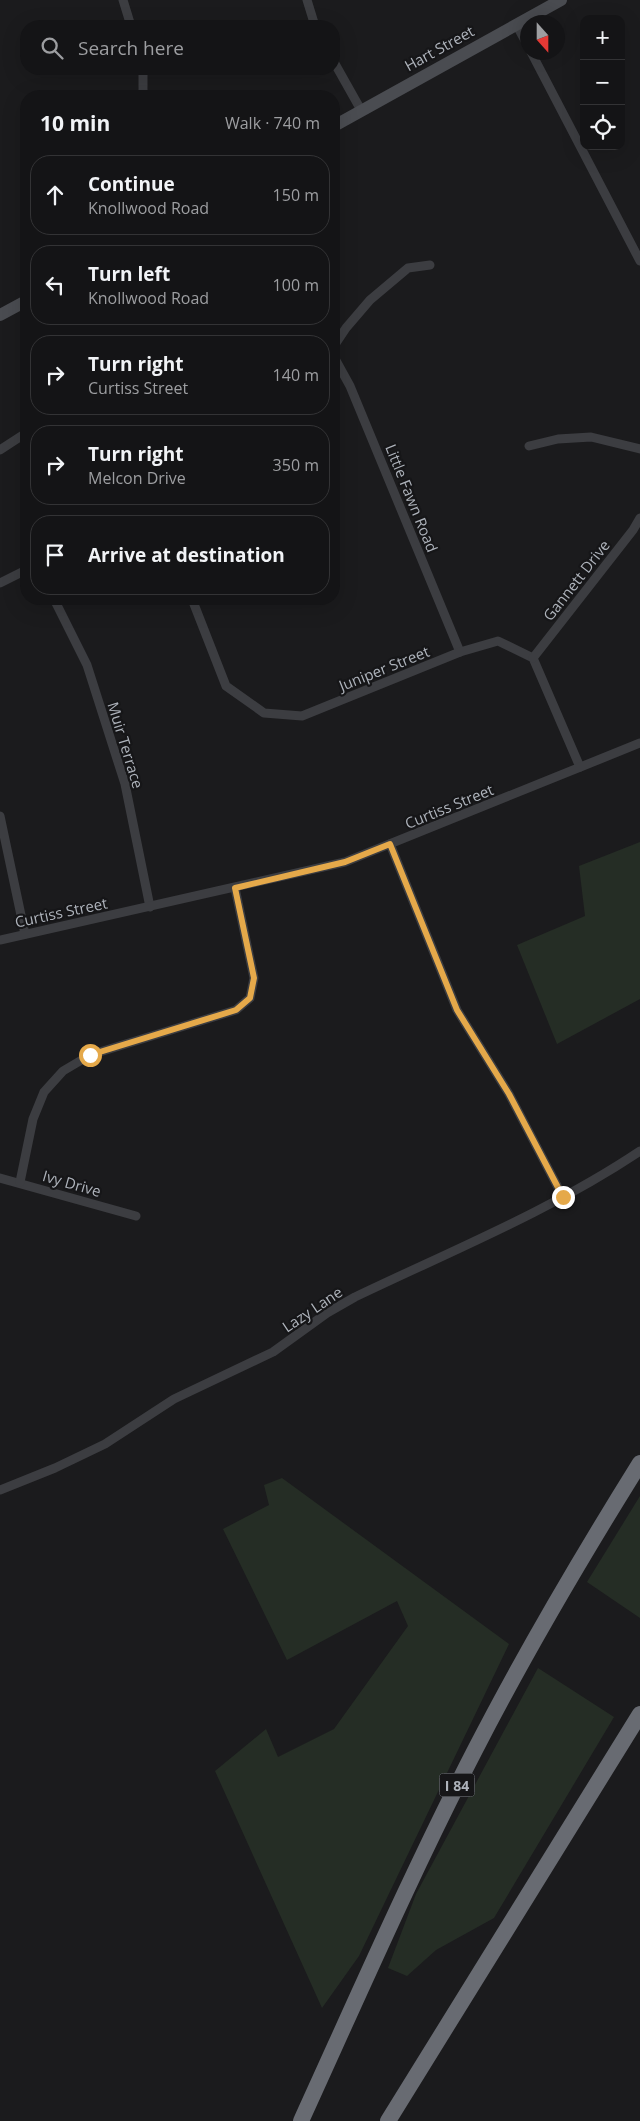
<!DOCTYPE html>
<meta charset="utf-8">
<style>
body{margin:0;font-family:"Open Sans",sans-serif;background:#1d1d1f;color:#f1f3f6}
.controls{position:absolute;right:15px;top:15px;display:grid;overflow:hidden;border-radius:10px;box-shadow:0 5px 20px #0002}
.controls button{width:45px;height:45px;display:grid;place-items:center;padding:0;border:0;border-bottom:1px solid #333335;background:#141416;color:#f1f3f6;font:25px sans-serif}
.compass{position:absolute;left:520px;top:15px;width:45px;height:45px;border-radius:50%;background:#141416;box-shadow:0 5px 20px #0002;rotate:159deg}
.stop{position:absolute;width:15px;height:15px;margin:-11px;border:4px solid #e5a94a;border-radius:50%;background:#fff}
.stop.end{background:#e5a94a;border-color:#fff;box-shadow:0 1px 5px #0008}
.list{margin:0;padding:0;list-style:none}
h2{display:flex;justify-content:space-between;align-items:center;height:65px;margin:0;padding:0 20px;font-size:21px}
h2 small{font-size:16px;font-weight:400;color:#9d9ea1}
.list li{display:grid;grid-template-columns:32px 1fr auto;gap:15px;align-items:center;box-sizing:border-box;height:80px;margin:0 10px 10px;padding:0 10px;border:1px solid #333335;border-radius:20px}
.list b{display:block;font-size:19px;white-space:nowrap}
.list p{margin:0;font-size:16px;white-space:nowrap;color:#9d9ea1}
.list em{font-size:16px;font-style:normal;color:#9d9ea1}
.icon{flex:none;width:28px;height:28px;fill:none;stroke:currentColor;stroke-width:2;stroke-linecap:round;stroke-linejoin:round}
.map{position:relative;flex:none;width:640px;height:2121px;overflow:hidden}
.search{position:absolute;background:#141416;box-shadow:0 5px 20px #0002;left:20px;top:20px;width:320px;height:55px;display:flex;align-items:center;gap:12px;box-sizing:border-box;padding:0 18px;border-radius:20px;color:#9d9ea1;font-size:19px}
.panel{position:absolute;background:#141416;box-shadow:0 5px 20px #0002;left:20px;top:90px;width:320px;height:515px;border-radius:20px}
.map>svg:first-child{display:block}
.green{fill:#252d25}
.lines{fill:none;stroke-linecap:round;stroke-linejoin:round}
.street{stroke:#3c3d41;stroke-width:9}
.secondary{stroke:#4a4c51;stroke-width:12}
.highway{stroke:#686b72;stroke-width:16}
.route{stroke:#e5a94a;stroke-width:6}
.labels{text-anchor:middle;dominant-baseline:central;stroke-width:4.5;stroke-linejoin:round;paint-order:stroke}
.shield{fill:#161618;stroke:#80848a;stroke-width:1}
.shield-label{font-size:14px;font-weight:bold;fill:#aeb3bb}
.street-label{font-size:15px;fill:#aeb3bb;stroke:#161618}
</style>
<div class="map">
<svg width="640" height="2121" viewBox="0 0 640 2121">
<rect width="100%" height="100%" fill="#1b1b1d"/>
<!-- green -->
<g class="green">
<polygon points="640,842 640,999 557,1044 517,945 585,916 579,866"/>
<polygon points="282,1478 509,1644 359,1956 322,2008 215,1771 266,1729 278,1757 334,1729 408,1626 397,1601 287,1660 223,1529 269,1505 264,1485"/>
<polygon points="640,1496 640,1618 587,1582"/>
<polygon points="538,1668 614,1717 494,1918 436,1950 407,1976 388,1968 416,1894"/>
</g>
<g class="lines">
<!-- street -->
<g class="street">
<polyline points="123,0 131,26"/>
<polyline points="307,0 315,26"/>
<polyline points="516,24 528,46"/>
<polyline points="531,52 640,261"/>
<polyline points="334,62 361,110"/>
<polyline points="143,96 143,69"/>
<polyline points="334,346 346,328 370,300 408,268 430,265"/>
<polyline points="334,357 350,386 460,652"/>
<polyline points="529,446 558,439 591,437 640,449"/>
<polyline points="0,450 26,433"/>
<polyline points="0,583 26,570"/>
<polyline points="54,599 87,665 125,784 150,907"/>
<polyline points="192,599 226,686 264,713 302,716 460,652 498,641 533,658 580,767"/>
<polyline points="533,658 633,530 640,518"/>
<polyline points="0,816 25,934"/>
<polyline points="390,844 457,1010 509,1094 563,1197"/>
<polyline points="0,940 345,862 640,743"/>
<polyline points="0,1178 136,1216"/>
<polyline points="20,1182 33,1119 44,1092 63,1071 90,1055 236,1010 250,998 254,978 235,888"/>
<path d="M0,1490L55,1468L105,1444L174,1399L273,1352L327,1313L355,1297C451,1251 552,1210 640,1151"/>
</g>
<!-- secondary -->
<g class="secondary">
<polyline points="334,126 561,0"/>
<polyline points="0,315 26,301"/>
</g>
<!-- highway -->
<g class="highway">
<path d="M301,2121C358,1996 413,1870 476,1748C526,1651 582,1556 640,1463"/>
<polyline points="388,2121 640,1714"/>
</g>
</g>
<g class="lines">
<!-- route -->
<polyline class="route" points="90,1055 236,1010 250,998 254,978 235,888 345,862 390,844 457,1010 509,1094 563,1197"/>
</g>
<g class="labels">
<!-- shield labels -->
<rect class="shield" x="439.5" y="1773.5" width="35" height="23" rx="4"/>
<g class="shield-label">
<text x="457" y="1785">I 84</text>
</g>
<!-- street labels -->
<g class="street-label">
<text transform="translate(439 48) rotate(-29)">Hart Street</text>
<text transform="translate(412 498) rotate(68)">Little Fawn Road</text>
<text transform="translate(576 580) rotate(-52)">Gannett Drive</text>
<text transform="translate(384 668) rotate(-22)">Juniper Street</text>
<text transform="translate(126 745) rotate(73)">Muir Terrace</text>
<text transform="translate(449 806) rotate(-22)">Curtiss Street</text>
<text transform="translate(61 912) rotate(-12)">Curtiss Street</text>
<text transform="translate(72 1183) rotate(16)">Ivy Drive</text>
<text transform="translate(312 1309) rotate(-34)">Lazy Lane</text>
</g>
</g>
</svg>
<div class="controls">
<button>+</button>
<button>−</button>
<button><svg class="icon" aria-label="locate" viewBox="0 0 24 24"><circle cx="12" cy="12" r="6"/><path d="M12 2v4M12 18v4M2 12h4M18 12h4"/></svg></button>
</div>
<svg class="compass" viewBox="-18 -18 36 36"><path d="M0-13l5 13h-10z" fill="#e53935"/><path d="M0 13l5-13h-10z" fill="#9d9ea1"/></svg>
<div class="stop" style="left:90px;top:1055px"></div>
<div class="stop end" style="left:563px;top:1197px"></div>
<div class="search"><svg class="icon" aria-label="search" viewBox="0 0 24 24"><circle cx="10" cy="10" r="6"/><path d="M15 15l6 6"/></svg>Search here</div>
<section class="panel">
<h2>10 min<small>Walk · 740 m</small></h2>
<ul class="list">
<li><svg class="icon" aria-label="ahead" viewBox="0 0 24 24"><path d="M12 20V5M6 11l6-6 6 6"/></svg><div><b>Continue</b><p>Knollwood Road</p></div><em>150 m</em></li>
<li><svg class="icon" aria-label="left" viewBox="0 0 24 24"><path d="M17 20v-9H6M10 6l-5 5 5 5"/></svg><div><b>Turn left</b><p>Knollwood Road</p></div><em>100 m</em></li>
<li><svg class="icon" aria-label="right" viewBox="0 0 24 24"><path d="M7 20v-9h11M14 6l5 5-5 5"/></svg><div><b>Turn right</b><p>Curtiss Street</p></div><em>140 m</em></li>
<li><svg class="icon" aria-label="right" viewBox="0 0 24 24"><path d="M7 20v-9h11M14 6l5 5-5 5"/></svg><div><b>Turn right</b><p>Melcon Drive</p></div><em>350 m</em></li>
<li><svg class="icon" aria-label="arrive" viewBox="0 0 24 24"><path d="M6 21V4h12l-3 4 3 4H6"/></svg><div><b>Arrive at destination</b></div></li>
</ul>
</section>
</div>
